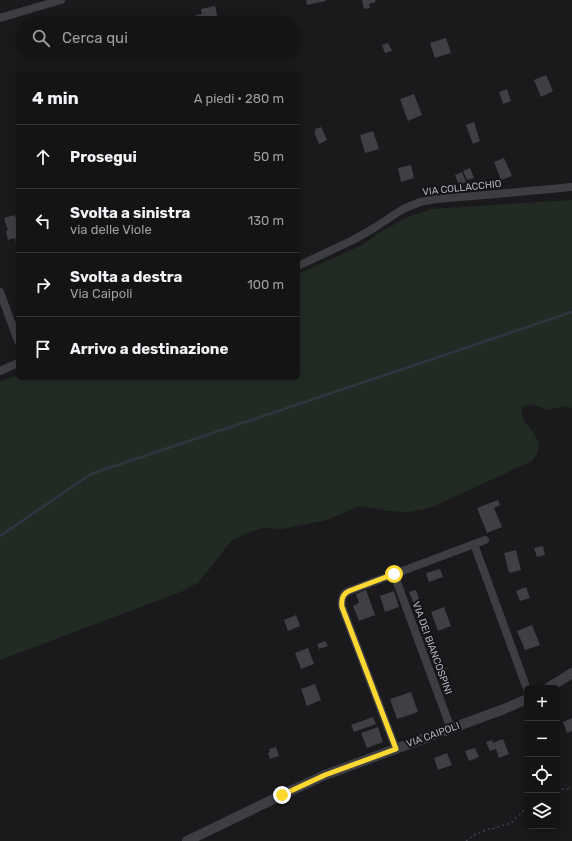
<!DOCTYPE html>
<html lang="it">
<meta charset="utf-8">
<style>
body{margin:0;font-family:Rubik,sans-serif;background:#1d1d1e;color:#f1f3f6}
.controls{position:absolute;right:12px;bottom:12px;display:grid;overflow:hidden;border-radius:6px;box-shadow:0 2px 10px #0003}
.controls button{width:36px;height:36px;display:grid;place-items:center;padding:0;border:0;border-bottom:1px solid #333334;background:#141415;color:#f1f3f6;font:20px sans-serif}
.stop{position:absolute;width:12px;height:12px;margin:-9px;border:3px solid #fdd831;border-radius:50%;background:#fff}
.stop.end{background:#fdd831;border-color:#fff;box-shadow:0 1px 4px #0008}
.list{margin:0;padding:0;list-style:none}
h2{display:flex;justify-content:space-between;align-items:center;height:52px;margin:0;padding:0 16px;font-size:17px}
h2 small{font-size:13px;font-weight:400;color:#9d9ea0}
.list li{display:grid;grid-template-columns:26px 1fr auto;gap:12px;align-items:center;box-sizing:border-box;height:64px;padding:0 16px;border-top:1px solid #333334}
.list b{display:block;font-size:15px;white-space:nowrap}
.list p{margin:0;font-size:13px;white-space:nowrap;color:#9d9ea0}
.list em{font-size:13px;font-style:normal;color:#9d9ea0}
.icon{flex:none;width:22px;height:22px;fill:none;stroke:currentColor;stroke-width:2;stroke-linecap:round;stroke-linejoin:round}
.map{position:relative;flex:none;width:572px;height:841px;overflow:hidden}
.search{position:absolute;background:#141415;box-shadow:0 2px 10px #0003;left:16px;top:16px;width:284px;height:44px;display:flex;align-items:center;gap:10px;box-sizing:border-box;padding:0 14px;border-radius:22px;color:#9d9ea0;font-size:15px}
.panel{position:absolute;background:#141415;box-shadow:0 2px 10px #0003;left:16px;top:72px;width:284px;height:308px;border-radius:6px}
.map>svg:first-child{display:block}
.green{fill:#212b24}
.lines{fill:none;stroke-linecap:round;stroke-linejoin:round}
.stream{stroke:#2e3642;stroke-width:2.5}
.building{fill:#3f3f44}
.path{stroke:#404249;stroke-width:1.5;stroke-dasharray:2 3;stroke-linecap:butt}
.minor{stroke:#3d3d44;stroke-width:8}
.tertiary{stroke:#3d3d44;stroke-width:10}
.route{stroke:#fdd831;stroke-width:5}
.labels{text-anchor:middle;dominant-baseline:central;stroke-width:4;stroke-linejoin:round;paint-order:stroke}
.street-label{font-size:10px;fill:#acaebd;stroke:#151517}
</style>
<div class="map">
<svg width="572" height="841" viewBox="0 0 572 841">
<rect width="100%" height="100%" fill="#1a1a1c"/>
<!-- green -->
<polygon class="green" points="572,200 572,408 564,406 548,410 538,406 526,405 521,408 523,419 533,432 539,443 537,454 532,461 430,508 407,512 389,511 359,506 327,520 282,529 262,528 245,534 231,541 207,572 197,583 183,591 0,660 0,382 18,375 18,378 298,378 298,274 362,245 384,230 408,217 432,209"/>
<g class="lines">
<!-- stream -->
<polyline class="stream" points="0,536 91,474 572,312"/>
</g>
<!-- building -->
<g class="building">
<polygon points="306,0 325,0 326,1 307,5"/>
<polygon points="362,0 375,0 376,2 369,4 370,8 364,9"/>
<polygon points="215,6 219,23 198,23 196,15 202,14 201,9"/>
<polygon points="446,38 451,53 435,58 430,43"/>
<polygon points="388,43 392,51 385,53 382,45"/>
<polygon points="546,75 553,91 541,97 534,80"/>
<polygon points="507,89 511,101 503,104 499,92"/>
<polygon points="414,94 422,115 408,121 400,99"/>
<polygon points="474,122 480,141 473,144 466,125"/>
<polygon points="321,127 327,140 319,144 314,132 316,131 315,129"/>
<polygon points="373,131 379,149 365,153 360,135"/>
<polygon points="504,158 512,176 501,180 494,162"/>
<polygon points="411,165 414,178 401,182 398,168"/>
<polygon points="470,168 474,178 467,180 463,171"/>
<polygon points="462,172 466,182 459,185 455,175"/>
<polygon points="15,215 18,227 18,243 16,244 15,238 8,240 6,231 8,230 4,218"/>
<polygon points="498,500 500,505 494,508 502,527 487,533 477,508"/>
<polygon points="543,546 545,555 537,557 534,548"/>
<polygon points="516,550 521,570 509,573 504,553"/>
<polygon points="440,569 443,577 429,582 426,573"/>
<polygon points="526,587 530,598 520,601 516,591"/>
<polygon points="366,590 375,615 359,621 353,606 359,603 356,594"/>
<polygon points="416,590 420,602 414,604 409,592"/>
<polygon points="394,591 399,607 385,612 380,596"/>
<polygon points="444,607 451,626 438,631 431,612"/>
<polygon points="296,615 300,626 288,631 284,620"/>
<polygon points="532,625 540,645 525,650 517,631"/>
<polygon points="325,641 328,646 319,649 317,644"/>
<polygon points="308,648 314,664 301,669 295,653"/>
<polygon points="315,684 321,700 307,706 301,689"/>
<polygon points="411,692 418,712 397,719 390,699"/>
<polygon points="373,717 376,724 354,732 351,725"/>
<polygon points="572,718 572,731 567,733 563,722"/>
<polygon points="378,727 383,742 367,748 361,733"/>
<polygon points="503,739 509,754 499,758 496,749 490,751 486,742 492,740 493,743"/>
<polygon points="276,747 279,756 270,759 268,753 270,752 269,749"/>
<polygon points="475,748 479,757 469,761 465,751"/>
<polygon points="447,753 452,765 438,770 434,758"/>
</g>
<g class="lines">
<!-- path -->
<g class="path">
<polyline points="557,790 572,788"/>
<polyline points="466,841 474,835 488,829 492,829 511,823 527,807"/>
</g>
<!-- minor -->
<g class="minor">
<polyline points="0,18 61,0"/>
<polyline points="298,266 353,240 374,228 403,209 420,202 436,199 497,194 572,187"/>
<polyline points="0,292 18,341"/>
<polyline points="0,371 18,363"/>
<polyline points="474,544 527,689"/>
<polyline points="394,574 451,729"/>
<path d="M396,749L342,607C341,600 342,594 349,591L485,540"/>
</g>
<!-- tertiary -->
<g class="tertiary">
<polyline points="548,688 572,673"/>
<polyline points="187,841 282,795 325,775 504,709 527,699"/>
</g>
</g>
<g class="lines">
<!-- route -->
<path class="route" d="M282,795L325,775L396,749L342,607C341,600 342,594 349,591L394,574"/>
</g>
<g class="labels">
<!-- street labels -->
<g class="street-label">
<text transform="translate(462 188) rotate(-6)">VIA COLLACCHIO</text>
<text transform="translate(432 648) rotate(70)">VIA DEI BIANCOSPINI</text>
<text transform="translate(433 735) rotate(-20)">VIA CAIPOLI</text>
</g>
</g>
</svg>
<div class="controls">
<button>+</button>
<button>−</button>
<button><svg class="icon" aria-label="locate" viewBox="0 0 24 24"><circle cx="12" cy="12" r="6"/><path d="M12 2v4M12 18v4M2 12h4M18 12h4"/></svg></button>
<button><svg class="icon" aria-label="layers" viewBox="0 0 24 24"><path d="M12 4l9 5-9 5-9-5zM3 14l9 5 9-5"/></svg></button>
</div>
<div class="stop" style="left:394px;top:574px"></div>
<div class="stop end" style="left:282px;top:795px"></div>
<div class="search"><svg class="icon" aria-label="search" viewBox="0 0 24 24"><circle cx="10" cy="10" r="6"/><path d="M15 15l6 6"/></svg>Cerca qui</div>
<section class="panel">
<h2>4 min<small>A piedi · 280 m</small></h2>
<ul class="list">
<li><svg class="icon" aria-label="ahead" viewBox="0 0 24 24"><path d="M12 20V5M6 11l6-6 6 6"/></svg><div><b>Prosegui</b></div><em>50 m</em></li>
<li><svg class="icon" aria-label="left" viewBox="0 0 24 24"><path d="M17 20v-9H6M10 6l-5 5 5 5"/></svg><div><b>Svolta a sinistra</b><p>via delle Viole</p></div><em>130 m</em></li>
<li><svg class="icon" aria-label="right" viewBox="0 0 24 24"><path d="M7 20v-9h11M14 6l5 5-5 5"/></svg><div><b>Svolta a destra</b><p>Via Caipoli</p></div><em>100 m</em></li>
<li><svg class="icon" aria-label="arrive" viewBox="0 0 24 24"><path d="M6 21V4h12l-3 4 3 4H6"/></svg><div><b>Arrivo a destinazione</b></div></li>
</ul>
</section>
</div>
